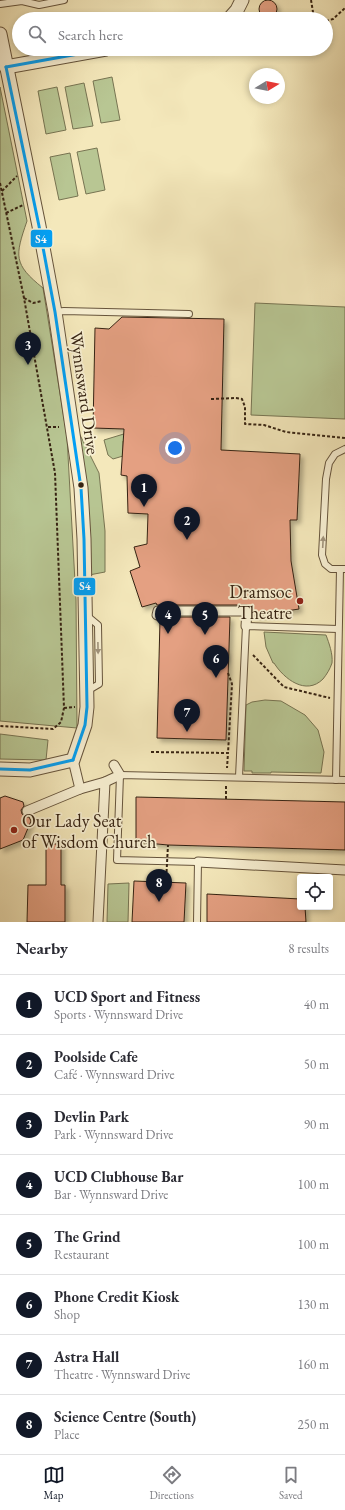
<!DOCTYPE html>
<meta charset="utf-8">
<style>
body{margin:0;font-family:"EB Garamond",serif;background:#f2f2f3;color:#2b2b33}
.controls{position:absolute;right:12px;bottom:12px;display:grid;overflow:hidden;border-radius:4px;box-shadow:0 2px 6px #0003}
.controls button{width:36px;height:36px;display:grid;place-items:center;padding:0;border:0;border-bottom:1px solid #e1e1e2;background:#fff;color:#2b2b33;font:20px sans-serif}
.compass{position:absolute;left:249px;top:68px;width:36px;height:36px;border-radius:50%;background:#fff;box-shadow:0 2px 6px #0003;rotate:80deg}
.you{position:absolute;left:175px;top:448px;width:14px;height:14px;margin:-10px;border:3px solid #fff;border-radius:50%;background:#1a73e8;box-shadow:0 0 0 6px #1a73e833}
.badge{display:grid;place-items:center;width:26px;height:26px;border-radius:50%;background:#111827;color:#fff;font-size:13px;font-weight:700}
.pin{position:absolute;translate:-50% -33px;filter:drop-shadow(0 1px 2px #0008)}
.pin::after{content:'';position:absolute;top:21px;width:14px;height:12px;background:inherit;clip-path:polygon(0 0,100% 0,50% 100%)}
.list{margin:0;padding:0;list-style:none}
h2{display:flex;justify-content:space-between;align-items:center;height:52px;margin:0;padding:0 16px;font-size:17px}
h2 small{font-size:13px;font-weight:400;color:#7c7c81}
.list li{display:grid;grid-template-columns:26px 1fr auto;gap:12px;align-items:center;box-sizing:border-box;height:60px;padding:0 16px;border-top:1px solid #e1e1e2}
.list b{display:block;font-size:15px;white-space:nowrap}
.list p{margin:0;font-size:13px;white-space:nowrap;color:#7c7c81}
.list em{font-size:13px;font-style:normal;color:#7c7c81}
.icon{flex:none;width:22px;height:22px;fill:none;stroke:currentColor;stroke-width:2;stroke-linecap:round;stroke-linejoin:round}
.map{position:relative;flex:none;width:345px;height:922px;overflow:hidden}
.search{position:absolute;background:#fff;box-shadow:0 2px 6px #0003;left:12px;right:12px;top:12px;height:44px;display:flex;align-items:center;gap:10px;box-sizing:border-box;padding:0 14px;border-radius:22px;color:#7c7c81;font-size:15px}
.sheet{height:532px;background:#fff}
nav{display:flex;justify-content:space-around;align-items:center;box-sizing:border-box;height:56px;border-top:1px solid #e1e1e2;background:#fff;font-size:11px;color:#7c7c81}
nav a{display:grid;justify-items:center;gap:2px}
nav .on{color:#111827}
.map>svg:first-child{display:block}
.green{fill:#b8c693;stroke:#777452}
.building{fill:#e4a082;stroke:#362312;filter:url(#shadow)}
.lines{fill:none;stroke-linecap:round;stroke-linejoin:round}
.service-casing{stroke:#66543c;stroke-width:8}
.pedestrian-casing{stroke:#66543c;stroke-width:11}
.minor-casing{stroke:#66543c;stroke-width:15}
.path{stroke:#362312;stroke-width:2;stroke-dasharray:3 2;stroke-linecap:butt}
.service{stroke:#f8f0d3;stroke-width:6}
.pedestrian{stroke:#f8f0d3;stroke-width:9}
.minor{stroke:#f8f0d3;stroke-width:13}
.path-bridge{stroke:#362312;stroke-width:2;stroke-dasharray:3 2;stroke-linecap:butt}
.bus-1-casing{stroke:#f8f0d3;stroke-width:6}
.bus-1{stroke:#039ff3;stroke-width:3}
.oneway{fill:#a1947c}
.bus-dot{fill:#362312;stroke:#f8f0d3;stroke-width:1.5}
.poi-dot{fill:#8f2418;stroke:#f8f0d3;stroke-width:1.5}
.labels{text-anchor:middle;dominant-baseline:central;stroke-width:3.5;stroke-linejoin:round;paint-order:stroke}
.street-label{font-size:18px;fill:#362312;stroke:#f8f0d3}
.poi-label{font-size:18px;fill:#362312;stroke:#f8f0d3;text-anchor:end}
.line-badge{stroke:#f8f0d3;stroke-width:1.5}
.badge-label{font-size:11px;text-anchor:middle;font-weight:bold;fill:#fff}
</style>
<div class="map">
<svg width="345" height="922" viewBox="0 0 345 922">
<defs>
<filter id="shadow"><feDropShadow dx="3.5" dy="3.5" stdDeviation="2" flood-color="#0004"/></filter>
</defs>
<rect width="100%" height="100%" fill="#f4e8bb"/>
<filter id="stains"><feTurbulence type="fractalNoise" baseFrequency=".005" numOctaves="4"/><feColorMatrix values="0 0 0 0 .2 0 0 0 0 .09 0 0 0 0 .02 0 0 0 .5 -.17"/></filter>
<radialGradient id="worn" r=".72"><stop offset=".6" stop-color="#630" stop-opacity="0"/><stop offset="1" stop-color="#630" stop-opacity=".3"/></radialGradient>
<!-- green -->
<g class="green">
<polygon points="112,77 120,120 101,123 93,81"/>
<polygon points="84,83 93,126 73,129 65,87"/>
<path d="M0,87L27,221C15,256 13,264 43,288L67,437L76,600L77,728L0,721Z"/>
<polygon points="57,87 66,130 46,134 38,91"/>
<polygon points="97,148 105,190 86,194 77,152"/>
<polygon points="70,153 78,196 59,200 50,157"/>
<polygon points="255,303 345,307 345,419 251,415"/>
<polygon points="79,433 99,473 105,531 105,572 89,575"/>
<polygon points="127,433 134,440 123,441 123,456 113,459 108,455 104,440"/>
<path d="M264,632L326,635C329,643 333,654 332,663C330,669 327,674 323,679C306,696 284,679 274,663H273L266,647Z"/>
<polygon points="265,700 281,701 305,715 318,730 324,752 321,773 271,772 271,773 252,773 252,771 244,771 246,705 252,702"/>
<polygon points="0,734 48,740 46,760 0,759"/>
<polygon points="129,883 128,922 107,922 108,884"/>
</g>
<!-- building -->
<g class="building">
<circle cx="268" cy="9" r="9"/>
<polygon points="122,317 224,319 221,450 300,454 297,520 290,520 291,561 299,609 254,616 252,608 247,605 157,605 156,603 142,607 130,571 140,567 134,547 147,544 148,514 128,513 127,476 121,475 124,429 93,428 95,328 109,329"/>
<polygon points="163,617 230,617 226,740 157,738 160,620"/>
<polygon points="5,796 23,802 24,806 21,810 22,814 26,817 29,817 31,821 23,840 0,849 0,798"/>
<polygon points="136,797 345,802 345,850 168,845 136,842"/>
<polygon points="46,844 61,844 61,885 65,885 65,922 27,922 28,885 46,885"/>
<polygon points="134,881 186,883 184,922 132,922"/>
<polygon points="207,894 300,899 300,907 305,907 306,922 207,922"/>
</g>
<g class="lines">
<defs>
<g id="service">
<polyline points="0,4 22,1 39,5 64,0"/>
<polyline points="55,312 64,311 189,314"/>
<polyline points="345,449 335,454 329,463 326,479 322,555 325,564 331,569 345,569"/>
<polyline points="86,615 98,625 99,684 87,691"/>
<polyline points="239,777 246,626 338,629"/>
<polyline points="336,780 340,569"/>
<polyline points="197,922 198,862 117,860 120,775 345,780"/>
</g>
<g id="pedestrian">
<polyline points="157,615 158,611 247,611 246,626"/>
<polyline points="73,760 80,789 105,782 98,922"/>
<polyline points="105,782 120,775 114,765"/>
<polyline points="27,811 80,789"/>
<polyline points="198,862 345,870"/>
</g>
<g id="minor">
<polyline points="229,19 237,10 242,0"/>
<polyline points="0,34 39,226 55,312 81,488 84,539 87,707 85,725 73,760 30,770 0,769"/>
<polyline points="6,67 106,49"/>
</g>
</defs>
<!-- service casing -->
<use href="#service" class="service-casing"/>
<!-- pedestrian casing -->
<use href="#pedestrian" class="pedestrian-casing"/>
<!-- minor casing -->
<use href="#minor" class="minor-casing"/>
<!-- path -->
<g class="path">
<polyline points="311,0 314,18 313,19"/>
<polyline points="326,21 333,19 345,8"/>
<polyline points="118,52 151,49"/>
<polyline points="0,183 24,298 55,473 64,708 61,722 53,729 0,726"/>
<polyline points="2,191 17,176"/>
<polyline points="6,213 23,205"/>
<polyline points="24,298 33,303 42,301"/>
<polyline points="211,399 236,398 242,399 245,407 245,424 264,425 286,432 345,438"/>
<polyline points="48,427 59,427"/>
<polyline points="253,655 284,687 330,698"/>
<polyline points="228,673 232,684 228,753"/>
<polyline points="64,708 75,707"/>
<polyline points="151,752 228,753 227,768"/>
<polyline points="226,799 226,786"/>
</g>
<!-- service -->
<use href="#service" class="service"/>
<!-- pedestrian -->
<use href="#pedestrian" class="pedestrian"/>
<!-- minor -->
<use href="#minor" class="minor"/>
<!-- path-bridge -->
<polyline class="path-bridge" points="166,882 168,845"/>
<defs>
<g id="bus-1">
<polyline points="6,67 39,226 55,312 81,488 84,539 87,707 85,725 73,760"/>
<polyline points="6,67 106,49"/>
<polyline points="0,769 30,770 73,760"/>
</g>
</defs>
<!-- bus-1 casing -->
<use href="#bus-1" class="bus-1-casing"/>
<!-- bus-1 -->
<use href="#bus-1" class="bus-1"/>
</g>
<!-- one-way arrows -->
<defs><path id="oneway-solid" d="M-6-.8H1V-3.2L6.5 0L1 3.2V.8H-6Z"/></defs>
<g class="oneway">
<use href="#oneway-solid" transform="translate(323 542) rotate(-87)"/>
<use href="#oneway-solid" transform="translate(98 648) rotate(89)"/>
</g>
<!-- markers -->
<circle class="bus-dot" cx="81" cy="485" r="3.5"/>
<g class="poi-dot">
<circle cx="300" cy="601" r="4"/>
<circle cx="14" cy="830" r="4"/>
</g>
<g class="labels">
<!-- street labels -->
<g class="street-label">
<text transform="translate(85 393) rotate(82)">Wynnsward Drive</text>
</g>
<!-- poi labels -->
<g class="poi-label">
<text x="292" y="591">Dramsoc<tspan x="292" dy="21">Theatre</tspan></text>
<text x="22" y="820" text-anchor="start">Our Lady Seat<tspan x="22" dy="21">of Wisdom Church</tspan></text>
</g>
</g>
<g class="line-badge">
<rect x="30" y="229" width="23" height="19" rx="4" fill="#039ff3"/>
<rect x="73" y="577" width="23" height="19" rx="4" fill="#039ff3"/>
</g>
<g class="badge-label">
<text x="41" y="243">S4</text>
<text x="85" y="590">S4</text>
</g>
<rect width="100%" height="100%" filter="url(#stains)"/>
<rect width="100%" height="100%" fill="url(#worn)"/>
</svg>
<div class="controls">
<button><svg class="icon" aria-label="locate" viewBox="0 0 24 24"><circle cx="12" cy="12" r="6"/><path d="M12 2v4M12 18v4M2 12h4M18 12h4"/></svg></button>
</div>
<svg class="compass" viewBox="-18 -18 36 36"><path d="M0-13l5 13h-10z" fill="#e53935"/><path d="M0 13l5-13h-10z" fill="#7c7c81"/></svg>
<div class="you"></div>
<div class="pin badge" style="left:144px;top:507px">1</div>
<div class="pin badge" style="left:187px;top:540px">2</div>
<div class="pin badge" style="left:28px;top:365px">3</div>
<div class="pin badge" style="left:168px;top:634px">4</div>
<div class="pin badge" style="left:205px;top:635px">5</div>
<div class="pin badge" style="left:216px;top:678px">6</div>
<div class="pin badge" style="left:187px;top:732px">7</div>
<div class="pin badge" style="left:159px;top:902px">8</div>
<div class="search"><svg class="icon" aria-label="search" viewBox="0 0 24 24"><circle cx="10" cy="10" r="6"/><path d="M15 15l6 6"/></svg>Search here</div>
</div>
<section class="sheet">
<h2>Nearby<small>8 results</small></h2>
<ul class="list">
<li><span class="badge">1</span><div><b>UCD Sport and Fitness</b><p>Sports · Wynnsward Drive</p></div><em>40 m</em></li>
<li><span class="badge">2</span><div><b>Poolside Cafe</b><p>Café · Wynnsward Drive</p></div><em>50 m</em></li>
<li><span class="badge">3</span><div><b>Devlin Park</b><p>Park · Wynnsward Drive</p></div><em>90 m</em></li>
<li><span class="badge">4</span><div><b>UCD Clubhouse Bar</b><p>Bar · Wynnsward Drive</p></div><em>100 m</em></li>
<li><span class="badge">5</span><div><b>The Grind</b><p>Restaurant</p></div><em>100 m</em></li>
<li><span class="badge">6</span><div><b>Phone Credit Kiosk</b><p>Shop</p></div><em>130 m</em></li>
<li><span class="badge">7</span><div><b>Astra Hall</b><p>Theatre · Wynnsward Drive</p></div><em>160 m</em></li>
<li><span class="badge">8</span><div><b>Science Centre (South)</b><p>Place</p></div><em>250 m</em></li>
</ul>
</section>
<nav>
<a class="on"><svg class="icon" aria-label="map" viewBox="0 0 24 24"><path d="M3 6l6-2 6 2 6-2v14l-6 2-6-2-6 2zM9 4v14M15 6v14"/></svg>Map</a>
<a><svg class="icon" aria-label="directions" viewBox="0 0 24 24"><path d="M12 3l9 9-9 9-9-9zM9 14v-3h6M13 9l2 2-2 2"/></svg>Directions</a>
<a><svg class="icon" aria-label="saved" viewBox="0 0 24 24"><path d="M7 4h10v16l-5-4-5 4z"/></svg>Saved</a>
</nav>
